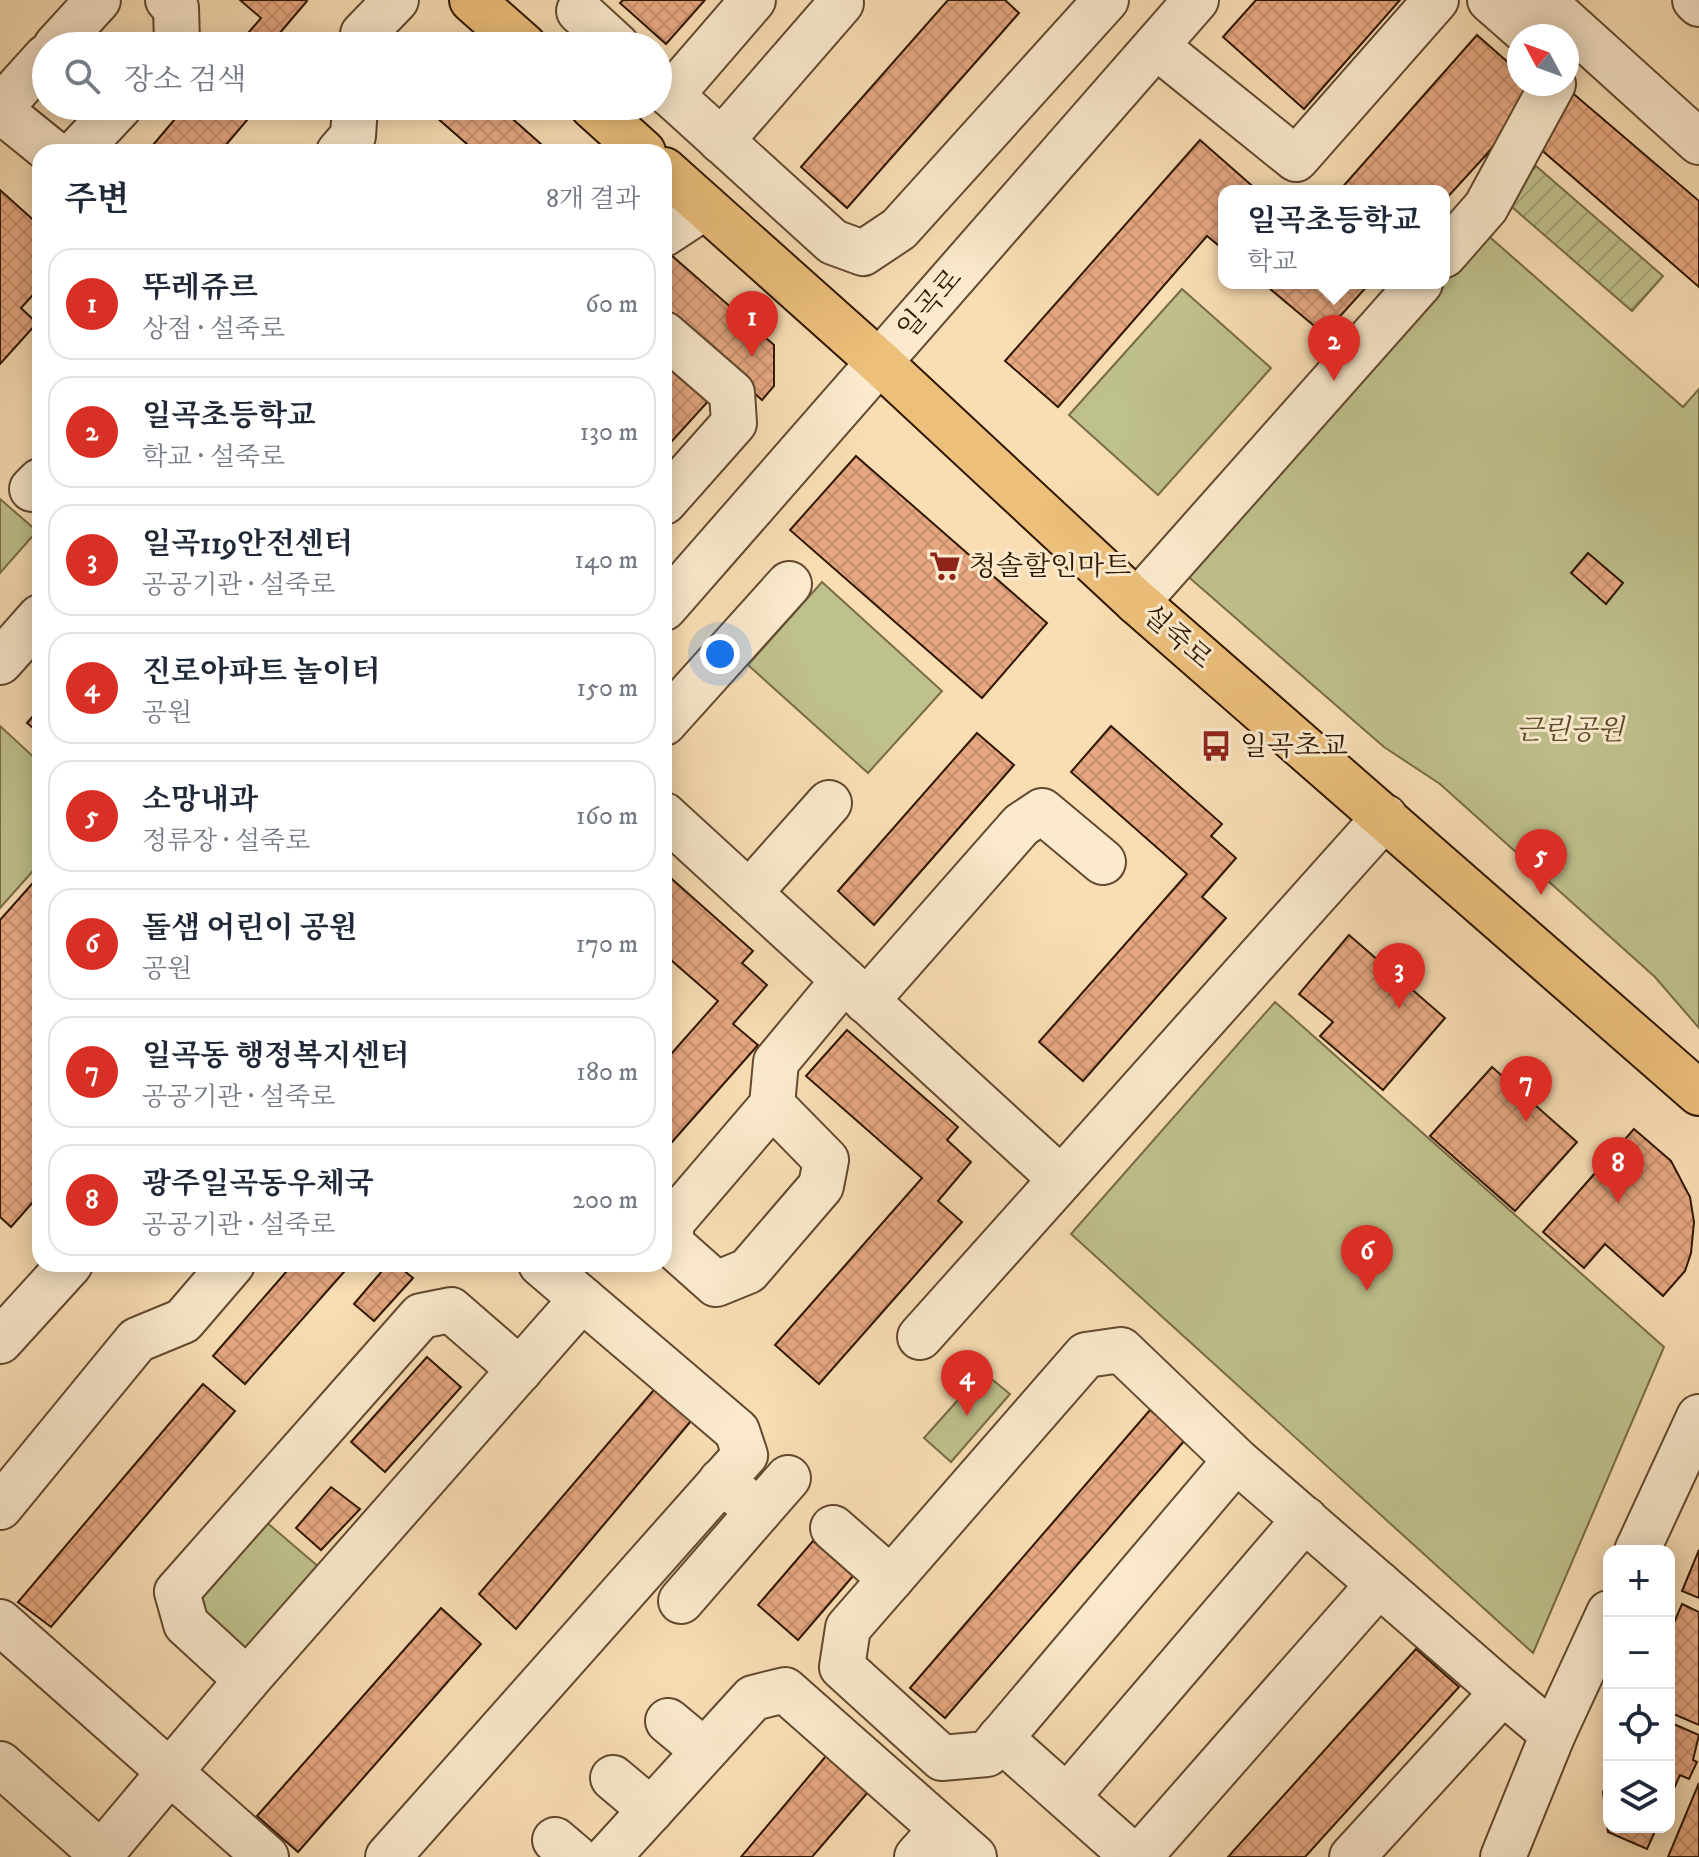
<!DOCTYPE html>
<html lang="ko">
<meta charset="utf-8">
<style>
body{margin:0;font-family:"IM FELL DW Pica","Noto Serif KR",serif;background:#f6f6f7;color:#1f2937}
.controls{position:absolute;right:24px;bottom:24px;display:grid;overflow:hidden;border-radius:16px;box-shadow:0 4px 20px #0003}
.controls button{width:72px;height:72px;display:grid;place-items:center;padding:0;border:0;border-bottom:2px solid #e0e1e3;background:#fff;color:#1f2937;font:40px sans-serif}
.compass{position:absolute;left:1507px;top:24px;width:72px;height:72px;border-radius:50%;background:#fff;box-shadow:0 4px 20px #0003;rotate:311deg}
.you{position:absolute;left:720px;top:654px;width:28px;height:28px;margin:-20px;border:6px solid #fff;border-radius:50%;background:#1a73e8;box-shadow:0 0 0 12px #1a73e833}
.badge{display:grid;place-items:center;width:52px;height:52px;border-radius:50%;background:#d93025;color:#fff;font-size:26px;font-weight:700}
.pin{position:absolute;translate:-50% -66px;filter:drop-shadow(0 2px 4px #0008)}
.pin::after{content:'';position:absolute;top:42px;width:28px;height:24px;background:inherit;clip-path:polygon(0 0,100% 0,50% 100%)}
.popup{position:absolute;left:1218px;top:185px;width:232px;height:104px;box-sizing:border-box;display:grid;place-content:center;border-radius:16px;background:#fff;filter:drop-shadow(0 2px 6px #0005);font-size:26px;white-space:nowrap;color:#747a83}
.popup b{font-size:30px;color:#1f2937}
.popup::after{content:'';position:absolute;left:50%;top:100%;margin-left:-16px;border:16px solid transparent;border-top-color:#fff}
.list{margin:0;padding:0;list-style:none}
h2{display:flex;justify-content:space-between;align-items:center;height:104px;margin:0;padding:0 32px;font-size:34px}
h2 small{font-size:26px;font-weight:400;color:#747a83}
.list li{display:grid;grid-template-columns:52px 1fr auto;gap:24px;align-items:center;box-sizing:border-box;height:112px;margin:0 16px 16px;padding:0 16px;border:2px solid #e0e1e3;border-radius:24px}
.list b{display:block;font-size:30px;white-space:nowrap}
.list p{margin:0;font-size:26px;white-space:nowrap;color:#747a83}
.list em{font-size:26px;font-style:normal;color:#747a83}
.icon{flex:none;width:44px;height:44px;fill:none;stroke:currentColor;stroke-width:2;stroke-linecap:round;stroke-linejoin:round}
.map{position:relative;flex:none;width:1699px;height:1857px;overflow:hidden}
.search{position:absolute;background:#fff;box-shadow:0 4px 20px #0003;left:32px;top:32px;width:640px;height:88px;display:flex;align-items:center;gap:20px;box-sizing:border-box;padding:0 28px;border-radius:44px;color:#747a83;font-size:30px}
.panel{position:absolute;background:#fff;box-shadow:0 4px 20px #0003;left:32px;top:144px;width:640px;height:1128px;border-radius:24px}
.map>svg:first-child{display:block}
.park{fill:#bfc18c;stroke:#786c48;stroke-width:2}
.garden{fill:url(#garden-furrows);stroke:#786c48;stroke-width:2}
.building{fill:url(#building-cross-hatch);stroke:#301703;stroke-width:2}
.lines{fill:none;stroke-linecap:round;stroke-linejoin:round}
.minor-casing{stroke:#62492f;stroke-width:48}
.major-casing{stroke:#301703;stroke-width:48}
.minor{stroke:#fbeace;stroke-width:44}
.major{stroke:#ecbf7a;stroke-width:44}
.labels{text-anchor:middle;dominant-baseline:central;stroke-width:6;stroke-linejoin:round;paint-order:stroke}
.street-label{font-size:28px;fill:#301703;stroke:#fbeace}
.poi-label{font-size:28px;fill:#301703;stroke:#fbeace;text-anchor:start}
.park-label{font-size:28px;font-style:italic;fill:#5b4a2c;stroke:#fbeace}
</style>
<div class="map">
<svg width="1699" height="1857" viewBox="0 0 1699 1857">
<defs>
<pattern id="garden-furrows" width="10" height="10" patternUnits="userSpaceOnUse" patternTransform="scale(2)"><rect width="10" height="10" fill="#bfc18c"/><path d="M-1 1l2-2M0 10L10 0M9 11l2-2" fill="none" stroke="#a4a577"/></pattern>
<pattern id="building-cross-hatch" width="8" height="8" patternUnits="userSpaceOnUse" patternTransform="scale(2)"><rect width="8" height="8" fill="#e7a881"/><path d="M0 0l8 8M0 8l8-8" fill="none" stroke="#c6906e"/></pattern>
</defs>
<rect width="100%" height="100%" fill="#f9deb4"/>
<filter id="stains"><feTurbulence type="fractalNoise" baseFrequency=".0025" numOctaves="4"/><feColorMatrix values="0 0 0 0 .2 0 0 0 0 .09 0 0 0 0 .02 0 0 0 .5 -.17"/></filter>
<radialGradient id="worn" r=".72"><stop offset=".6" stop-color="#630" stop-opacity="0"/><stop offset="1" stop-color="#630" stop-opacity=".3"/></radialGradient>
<!-- park -->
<g class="park">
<polygon points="1484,232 1683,407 1699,389 1699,1028 1655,977 1440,784 1384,747 1184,573 1440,283 1444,283 1444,278"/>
<polygon points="1182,289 1271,368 1158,495 1069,415"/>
<polygon points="0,499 37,531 0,573"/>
<polygon points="822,582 942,691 868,773 748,665"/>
<polygon points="0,726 40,763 40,863 0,908"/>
<polygon points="1275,1002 1664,1347 1533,1653 1071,1234"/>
<polygon points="983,1372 1010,1394 951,1462 924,1438"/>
<polygon points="265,1521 326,1573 252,1658 192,1606"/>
</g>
<!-- garden -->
<polygon class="garden" points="1536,166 1663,276 1632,311 1505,201"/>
<!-- building -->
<g class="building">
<polygon points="240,0 306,0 307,1 273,41 279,46 237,46 261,18"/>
<polygon points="623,0 705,0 666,44 620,3"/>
<polygon points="948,0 1005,0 1019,13 847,208 801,167"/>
<polygon points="1256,0 1400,0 1304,109 1223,37"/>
<polygon points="1477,35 1519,72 1519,84 1532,84 1541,91 1486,155 1444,201 1444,191 1339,191"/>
<polygon points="1547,84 1562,84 1699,201 1699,287 1530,140 1510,163 1486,155"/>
<polygon points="186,106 259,106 220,152 147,152"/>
<polygon points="429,106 498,106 550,152 476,152 427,109"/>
<polygon points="1200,140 1258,191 1224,191 1224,250 1207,236 1058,407 1005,361"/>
<polygon points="0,190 40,226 40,287 21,308 37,323 0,364"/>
<polygon points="670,254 774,345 774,386 762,400 664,313 664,261"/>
<polygon points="1263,283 1370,283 1324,334"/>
<polygon points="669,360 711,398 664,450 664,366"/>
<polygon points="856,456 1047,623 982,698 790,530"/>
<polygon points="1588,553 1623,583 1606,604 1571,573"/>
<polygon points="40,708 40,734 27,723"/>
<polygon points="1111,726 1222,824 1211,836 1236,858 1202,897 1226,918 1083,1081 1039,1042 1187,874 1071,772"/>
<polygon points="977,733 1014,765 874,925 838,891"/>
<polygon points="664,872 753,951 742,963 767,985 733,1024 758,1045 664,1151 664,1062 718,1001 664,954"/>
<polygon points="40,875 40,1194 11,1227 0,1217 0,920"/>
<polygon points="1349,935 1445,1018 1383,1090 1320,1036 1333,1022 1299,994"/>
<polygon points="847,1030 958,1127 947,1140 971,1162 938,1201 962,1222 819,1384 775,1345 922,1178 806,1076"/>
<polygon points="1492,1067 1577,1142 1515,1211 1430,1136"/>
<polygon points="1634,1129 1671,1161 1690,1197 1694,1222 1691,1253 1685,1271 1663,1296 1605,1244 1584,1268 1543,1232"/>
<polygon points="293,1264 351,1264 245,1384 213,1356"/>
<polygon points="388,1264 396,1264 413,1278 374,1321 354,1304"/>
<polygon points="427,1357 461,1387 385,1472 351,1442"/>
<polygon points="203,1384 235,1411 51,1627 18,1602"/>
<polygon points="659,1384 696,1415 516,1629 479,1594"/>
<polygon points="1150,1410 1185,1440 945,1718 910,1688"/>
<polygon points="331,1487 360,1509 321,1550 296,1528"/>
<polygon points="813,1541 853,1576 798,1640 758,1605"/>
<polygon points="1699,1550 1699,1598 1682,1591"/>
<polygon points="1682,1604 1699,1612 1699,1725 1669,1712 1669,1634"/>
<polygon points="441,1608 481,1644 298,1852 257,1816"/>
<polygon points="1416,1649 1459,1687 1305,1857 1228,1857"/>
<polygon points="1669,1722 1699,1735 1693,1760 1697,1762 1689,1779 1680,1775 1669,1800"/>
<polygon points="826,1756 868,1792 812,1857 741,1857"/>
<polygon points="1609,1778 1609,1827 1657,1827 1647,1849 1608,1832 1603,1792"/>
<polygon points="1699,1783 1699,1857 1668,1857"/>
</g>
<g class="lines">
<defs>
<g id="minor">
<polyline points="168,0 176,8 177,42 173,46"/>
<polyline points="1490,0 1531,36"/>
<polyline points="1542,0 1699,142"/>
<polyline points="1695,0 1699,4"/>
<polyline points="579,11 617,46"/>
<polyline points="56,46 98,0"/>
<polyline points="362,46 363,34 396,0"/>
<polyline points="1156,46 1296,159 1436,0"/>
<polyline points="658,83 833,242 863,253 899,229 1106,0"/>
<polyline points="671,95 753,0"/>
<polyline points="0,108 46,57"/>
<polyline points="0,110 52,152"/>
<polyline points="721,141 841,3"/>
<polyline points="77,152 120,106"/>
<polyline points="339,152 353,136 355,106"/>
<polyline points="664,234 705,207"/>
<polyline points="1444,255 1486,207 1553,84"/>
<polyline points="664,334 732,393 734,423 664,502"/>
<polyline points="32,489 40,481"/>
<polyline points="1137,602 1420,283"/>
<polyline points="664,608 1196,0"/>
<polyline points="0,662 40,617"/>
<polyline points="664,723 789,584"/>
<polyline points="664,815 1061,1179"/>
<polyline points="749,893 829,803"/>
<polyline points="866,1001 1021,825 1042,811 1103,862"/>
<polyline points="772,1105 671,1223 671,1244 716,1284 748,1271 821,1186 826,1160 772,1105 776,1062 844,980"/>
<polyline points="920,1337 1385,817"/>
<polyline points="0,1341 70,1264"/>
<polyline points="1236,1460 987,1754 942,1758 842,1667 848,1628 1086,1355 1121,1350 1236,1460 1503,1692"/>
<polyline points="0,1507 137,1340 183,1321 232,1264"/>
<polyline points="759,1511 788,1478"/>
<polyline points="833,1528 891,1579"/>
<polyline points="1637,1551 1699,1417"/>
<polyline points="681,1601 759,1511 721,1481"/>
<polyline points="0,1622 266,1857"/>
<polyline points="247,1680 186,1624 177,1592 421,1316 451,1310 520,1370"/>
<polyline points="668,1721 704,1751"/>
<polyline points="1000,1738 1134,1857"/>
<polyline points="0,1764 105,1857"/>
<polyline points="613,1778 651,1810"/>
<polyline points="1067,1797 1305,1519"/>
<polyline points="555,1840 575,1857"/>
<polyline points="101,1854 247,1680 582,1299"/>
<polyline points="388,1857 745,1455 737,1431 541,1264"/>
<polyline points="608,1857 753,1698 785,1690 974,1857"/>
<polyline points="917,1857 942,1829"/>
<polyline points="1139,1857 1379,1584"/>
<polyline points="1352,1857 1503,1692 1553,1734"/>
<polyline points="1503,1857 1553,1734 1609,1613"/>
</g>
<g id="major">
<polyline points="472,0 524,46"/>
<polyline points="592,106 643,152"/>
<polyline points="664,170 879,362 1137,602 1699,1093"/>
</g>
</defs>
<!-- minor casing -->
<use href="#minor" class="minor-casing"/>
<!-- major casing -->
<use href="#major" class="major-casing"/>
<!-- minor -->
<use href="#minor" class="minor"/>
<!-- major -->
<use href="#major" class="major"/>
</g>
<!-- icons -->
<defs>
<symbol id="supermarket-bare" viewBox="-9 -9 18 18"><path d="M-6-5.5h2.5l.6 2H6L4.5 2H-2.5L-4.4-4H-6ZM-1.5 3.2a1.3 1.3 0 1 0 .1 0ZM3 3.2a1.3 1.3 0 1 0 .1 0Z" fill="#8f2418" stroke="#fbeace" stroke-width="2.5" paint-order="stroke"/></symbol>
<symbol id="bus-bare" viewBox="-9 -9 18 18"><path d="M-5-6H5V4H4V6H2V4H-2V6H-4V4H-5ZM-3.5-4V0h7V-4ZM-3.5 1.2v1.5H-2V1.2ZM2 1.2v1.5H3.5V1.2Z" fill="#8f2418" stroke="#fbeace" stroke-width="2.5" paint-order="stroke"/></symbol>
</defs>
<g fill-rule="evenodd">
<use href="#supermarket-bare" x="923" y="544" width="44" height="44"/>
<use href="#bus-bare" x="1194" y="724" width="44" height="44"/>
</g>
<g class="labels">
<!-- street labels -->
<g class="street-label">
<text transform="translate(930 304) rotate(-49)">일곡로</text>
<text transform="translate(1177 637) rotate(41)">설죽로</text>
</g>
<!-- poi labels -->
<g class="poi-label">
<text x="969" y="566">청솔할인마트</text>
<text x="1240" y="746">일곡초교</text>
</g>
<!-- park labels -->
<g class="park-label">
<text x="1570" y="730">근린공원</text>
</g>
</g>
<rect width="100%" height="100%" filter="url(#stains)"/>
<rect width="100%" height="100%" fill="url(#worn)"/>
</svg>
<div class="controls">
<button>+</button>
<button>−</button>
<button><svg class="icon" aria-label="locate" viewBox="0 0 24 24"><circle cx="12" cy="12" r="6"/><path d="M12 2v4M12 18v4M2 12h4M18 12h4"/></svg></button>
<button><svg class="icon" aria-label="layers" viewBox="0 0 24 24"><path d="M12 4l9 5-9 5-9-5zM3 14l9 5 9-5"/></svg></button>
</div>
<svg class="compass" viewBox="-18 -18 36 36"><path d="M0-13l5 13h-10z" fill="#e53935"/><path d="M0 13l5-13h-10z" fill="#747a83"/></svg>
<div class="you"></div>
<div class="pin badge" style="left:752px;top:357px">1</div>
<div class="pin badge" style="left:1334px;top:381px">2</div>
<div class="popup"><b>일곡초등학교</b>학교</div>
<div class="pin badge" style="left:1399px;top:1009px">3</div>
<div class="pin badge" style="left:967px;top:1416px">4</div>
<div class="pin badge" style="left:1541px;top:895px">5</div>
<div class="pin badge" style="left:1367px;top:1291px">6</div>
<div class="pin badge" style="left:1526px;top:1122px">7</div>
<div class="pin badge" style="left:1618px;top:1203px">8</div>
<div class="search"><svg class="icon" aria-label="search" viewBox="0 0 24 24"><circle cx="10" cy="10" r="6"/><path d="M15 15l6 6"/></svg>장소 검색</div>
<section class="panel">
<h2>주변<small>8개 결과</small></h2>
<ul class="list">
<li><span class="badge">1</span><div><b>뚜레쥬르</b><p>상점 · 설죽로</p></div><em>60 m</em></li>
<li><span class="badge">2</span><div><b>일곡초등학교</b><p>학교 · 설죽로</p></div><em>130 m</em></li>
<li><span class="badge">3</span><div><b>일곡119안전센터</b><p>공공기관 · 설죽로</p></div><em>140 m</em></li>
<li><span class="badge">4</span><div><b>진로아파트 놀이터</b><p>공원</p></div><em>150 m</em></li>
<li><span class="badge">5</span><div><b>소망내과</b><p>정류장 · 설죽로</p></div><em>160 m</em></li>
<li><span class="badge">6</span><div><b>돌샘 어린이 공원</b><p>공원</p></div><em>170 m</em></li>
<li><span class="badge">7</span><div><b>일곡동 행정복지센터</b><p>공공기관 · 설죽로</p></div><em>180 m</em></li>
<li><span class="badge">8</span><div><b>광주일곡동우체국</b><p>공공기관 · 설죽로</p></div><em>200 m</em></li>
</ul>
</section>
</div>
